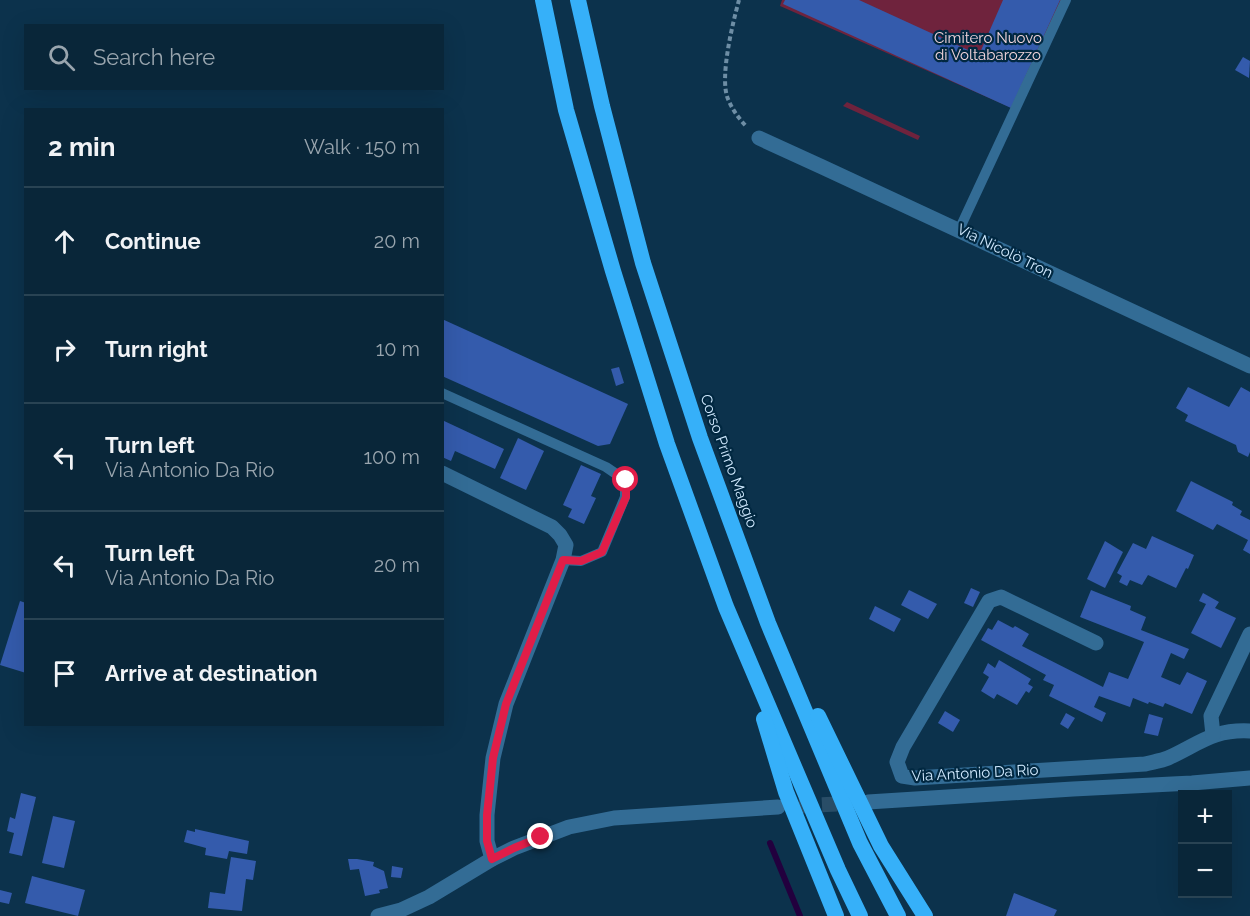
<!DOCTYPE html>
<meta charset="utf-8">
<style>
body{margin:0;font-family:Raleway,sans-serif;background:#122e41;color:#f1f3f6}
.controls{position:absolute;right:18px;bottom:18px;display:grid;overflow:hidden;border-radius:0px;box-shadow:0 6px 24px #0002}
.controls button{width:54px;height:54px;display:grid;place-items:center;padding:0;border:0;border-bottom:2px solid #294353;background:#092639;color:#f1f3f6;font:30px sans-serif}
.stop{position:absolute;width:18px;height:18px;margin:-14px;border:4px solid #e11d48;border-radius:50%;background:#fff}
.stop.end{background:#e11d48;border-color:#fff;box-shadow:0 2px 6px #0008}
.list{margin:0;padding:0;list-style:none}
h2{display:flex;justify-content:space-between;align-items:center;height:78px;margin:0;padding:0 24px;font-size:26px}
h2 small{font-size:20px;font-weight:400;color:#99a5ae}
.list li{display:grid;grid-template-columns:39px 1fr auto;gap:18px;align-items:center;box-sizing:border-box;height:108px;padding:0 24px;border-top:2px solid #294353}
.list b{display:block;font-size:22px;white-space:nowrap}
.list p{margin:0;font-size:20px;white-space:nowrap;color:#99a5ae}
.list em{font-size:20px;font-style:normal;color:#99a5ae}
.icon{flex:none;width:33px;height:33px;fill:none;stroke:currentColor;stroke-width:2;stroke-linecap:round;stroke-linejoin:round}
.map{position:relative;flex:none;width:1250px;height:916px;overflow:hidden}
.search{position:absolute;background:#092639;box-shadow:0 6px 24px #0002;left:24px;top:24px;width:420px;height:66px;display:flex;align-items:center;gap:15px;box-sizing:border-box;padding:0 21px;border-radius:0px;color:#99a5ae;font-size:22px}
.panel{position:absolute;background:#092639;box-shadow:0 6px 24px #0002;left:24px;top:108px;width:420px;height:618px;border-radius:0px}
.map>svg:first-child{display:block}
.green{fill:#6f233d}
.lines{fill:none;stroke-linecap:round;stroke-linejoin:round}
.stream{stroke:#22003e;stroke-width:6}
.building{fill:#345bac}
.tertiary-tunnel{stroke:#294d67;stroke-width:15;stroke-dasharray:15 8;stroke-linecap:butt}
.path{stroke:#6e8ea5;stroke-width:4;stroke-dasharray:4.5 3;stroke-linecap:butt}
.service{stroke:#336c95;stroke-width:10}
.minor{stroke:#336c95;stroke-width:15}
.tertiary{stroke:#336c95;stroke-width:15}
.trunk{stroke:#36b0f9;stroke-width:16}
.route{stroke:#e11d48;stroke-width:8}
.labels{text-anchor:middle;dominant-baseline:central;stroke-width:4.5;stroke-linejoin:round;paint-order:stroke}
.park-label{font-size:15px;fill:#f2d5dc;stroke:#012841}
.street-label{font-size:15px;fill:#d0e9fe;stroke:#012841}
</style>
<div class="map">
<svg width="1250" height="916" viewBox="0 0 1250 916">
<rect width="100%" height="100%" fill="#0c324c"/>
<!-- green -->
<g class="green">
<polygon points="782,0 1062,0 1012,108 780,6"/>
<polygon points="847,102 920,136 918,140 843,106"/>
</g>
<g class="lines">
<!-- stream -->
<polyline class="stream" points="770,843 800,916"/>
</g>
<!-- building -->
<g class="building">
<polygon points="785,0 859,0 979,55 1003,0 1060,0 1011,108 783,4"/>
<polygon points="1243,57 1250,61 1249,78 1235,70"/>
<polygon points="442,319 628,404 610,444 598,446 442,376"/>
<polygon points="619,367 624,383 616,386 611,369"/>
<polygon points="1188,387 1229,407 1241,387 1250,392 1250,452 1248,457 1238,452 1236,445 1185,421 1188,415 1176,408"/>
<polygon points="442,420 504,449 495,469 455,451 451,461 442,457"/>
<polygon points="518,438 544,451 526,490 500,478"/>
<polygon points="581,465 601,474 591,496 596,498 584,524 568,517 572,509 563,505"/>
<polygon points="1191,481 1233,502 1232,505 1242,511 1240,515 1250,520 1250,554 1243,550 1248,540 1217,524 1213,530 1176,511"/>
<polygon points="1152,536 1194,555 1188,569 1186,568 1176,588 1148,575 1142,585 1130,580 1127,586 1119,582 1122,576 1117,573 1133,543 1146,549"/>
<polygon points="1105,541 1123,552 1105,588 1087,579"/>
<polygon points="971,588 980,592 973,607 964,603"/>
<polygon points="909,590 937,604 928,619 901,605"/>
<polygon points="1091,590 1131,606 1130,610 1146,617 1141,630 1189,649 1184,659 1171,653 1161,677 1180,685 1187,672 1207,681 1192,714 1165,703 1163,707 1149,702 1148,704 1133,698 1130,707 1099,696 1094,707 1106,713 1102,722 1049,696 1054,685 1043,680 1046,675 981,640 988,628 992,630 998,620 1013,628 1015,626 1029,634 1022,646 1103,687 1109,672 1128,679 1144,642 1080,617"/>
<polygon points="1203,593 1219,602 1215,608 1236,618 1221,648 1191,633 1206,604 1199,601"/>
<polygon points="20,601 26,603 26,673 0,665"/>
<polygon points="875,606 901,619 894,632 869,619"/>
<polygon points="999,660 1031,679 1028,684 1033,687 1029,693 1026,691 1017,705 997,694 994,699 981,691 989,677 983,673 988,663 995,668"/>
<polygon points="945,711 960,720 953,732 938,723"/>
<polygon points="1066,713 1075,718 1068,729 1060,724"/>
<polygon points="1149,714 1163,718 1158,736 1144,733"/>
<polygon points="21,793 36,797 22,856 9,853 14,833 7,831 10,817 15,819"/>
<polygon points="53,816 75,821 64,868 42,863"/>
<polygon points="195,829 249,841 247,854 229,851 227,859 205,855 206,848 184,842 187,830 195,832"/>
<polygon points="231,857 256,861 253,880 246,879 242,911 208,908 210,892 225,894"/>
<polygon points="348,859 357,859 374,862 373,866 384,871 388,888 379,890 380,893 365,896 359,869 350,870"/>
<polygon points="392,866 403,868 401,878 391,877"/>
<polygon points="32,876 85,890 78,916 25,903"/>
<polygon points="0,890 12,893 9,904 0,902"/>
<polygon points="1014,893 1057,910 1054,916 1006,916"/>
</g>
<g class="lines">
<!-- tertiary-tunnel -->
<polyline class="tertiary-tunnel" points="799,806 853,803"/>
<!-- path -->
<path class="path" d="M739,0C733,22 719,78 728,99C732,109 739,119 747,127"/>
<!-- service -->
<g class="service">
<polyline points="959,230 1066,0"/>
<polyline points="442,393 606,467 625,480 625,497 602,552 581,561 563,560"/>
</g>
<!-- minor -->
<g class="minor">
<path d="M759,138C923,213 1086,290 1250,366"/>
<polyline points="442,473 552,527 560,535 566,545 563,560 506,704 493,758 487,815 487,841 492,859"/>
<path d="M1096,643L1001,597L989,601L903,747L897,762L902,776L915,778L1145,764C1152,762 1161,761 1168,758C1199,744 1213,729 1250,731"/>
<polyline points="1213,735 1211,716 1250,634"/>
</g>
<!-- tertiary -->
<g class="tertiary">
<polyline points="868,802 1073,789 1192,783 1250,778"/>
<polyline points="378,916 401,910 429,897 492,859 514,848 569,827 614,818 778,807"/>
</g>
<!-- trunk -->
<g class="trunk">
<polyline points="543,0 566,110 613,271 667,444 726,607 838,870 860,916"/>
<polyline points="578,0 602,106 643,263 700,438 768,623 860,843 898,916"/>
<polyline points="818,716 881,846 925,916"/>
<polyline points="764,719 786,792 836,916"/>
</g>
</g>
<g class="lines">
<!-- route -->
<polyline class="route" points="541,837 514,848 492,859 487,841 487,815 493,758 506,704 563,560 581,561 602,552 626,497 626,480"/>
</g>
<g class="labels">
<!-- park labels -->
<g class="park-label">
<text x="988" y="38">Cimitero Nuovo<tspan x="988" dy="17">di Voltabarozzo</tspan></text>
</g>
<!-- street labels -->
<g class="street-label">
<text transform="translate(1005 251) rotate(26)">Via Nicolò Tron</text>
<text transform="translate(729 461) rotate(70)">Corso Primo Maggio</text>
<text transform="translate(975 773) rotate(-3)">Via Antonio Da Rio</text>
</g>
</g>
</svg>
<div class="controls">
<button>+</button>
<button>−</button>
</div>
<div class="stop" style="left:626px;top:480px"></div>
<div class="stop end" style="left:541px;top:837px"></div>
<div class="search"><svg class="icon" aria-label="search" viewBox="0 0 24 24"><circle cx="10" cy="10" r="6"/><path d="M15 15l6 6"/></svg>Search here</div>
<section class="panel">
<h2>2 min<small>Walk · 150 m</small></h2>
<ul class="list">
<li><svg class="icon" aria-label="ahead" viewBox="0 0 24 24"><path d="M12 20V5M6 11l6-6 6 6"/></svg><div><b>Continue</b></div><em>20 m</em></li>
<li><svg class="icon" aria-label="right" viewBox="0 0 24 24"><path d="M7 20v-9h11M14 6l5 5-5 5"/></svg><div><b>Turn right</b></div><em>10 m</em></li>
<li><svg class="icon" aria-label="left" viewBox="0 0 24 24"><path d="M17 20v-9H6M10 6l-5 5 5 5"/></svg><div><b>Turn left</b><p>Via Antonio Da Rio</p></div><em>100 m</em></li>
<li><svg class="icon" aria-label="left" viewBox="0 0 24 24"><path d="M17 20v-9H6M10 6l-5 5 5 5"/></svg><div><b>Turn left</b><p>Via Antonio Da Rio</p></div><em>20 m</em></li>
<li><svg class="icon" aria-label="arrive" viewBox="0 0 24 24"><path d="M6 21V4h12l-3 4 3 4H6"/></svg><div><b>Arrive at destination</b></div></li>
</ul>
</section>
</div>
